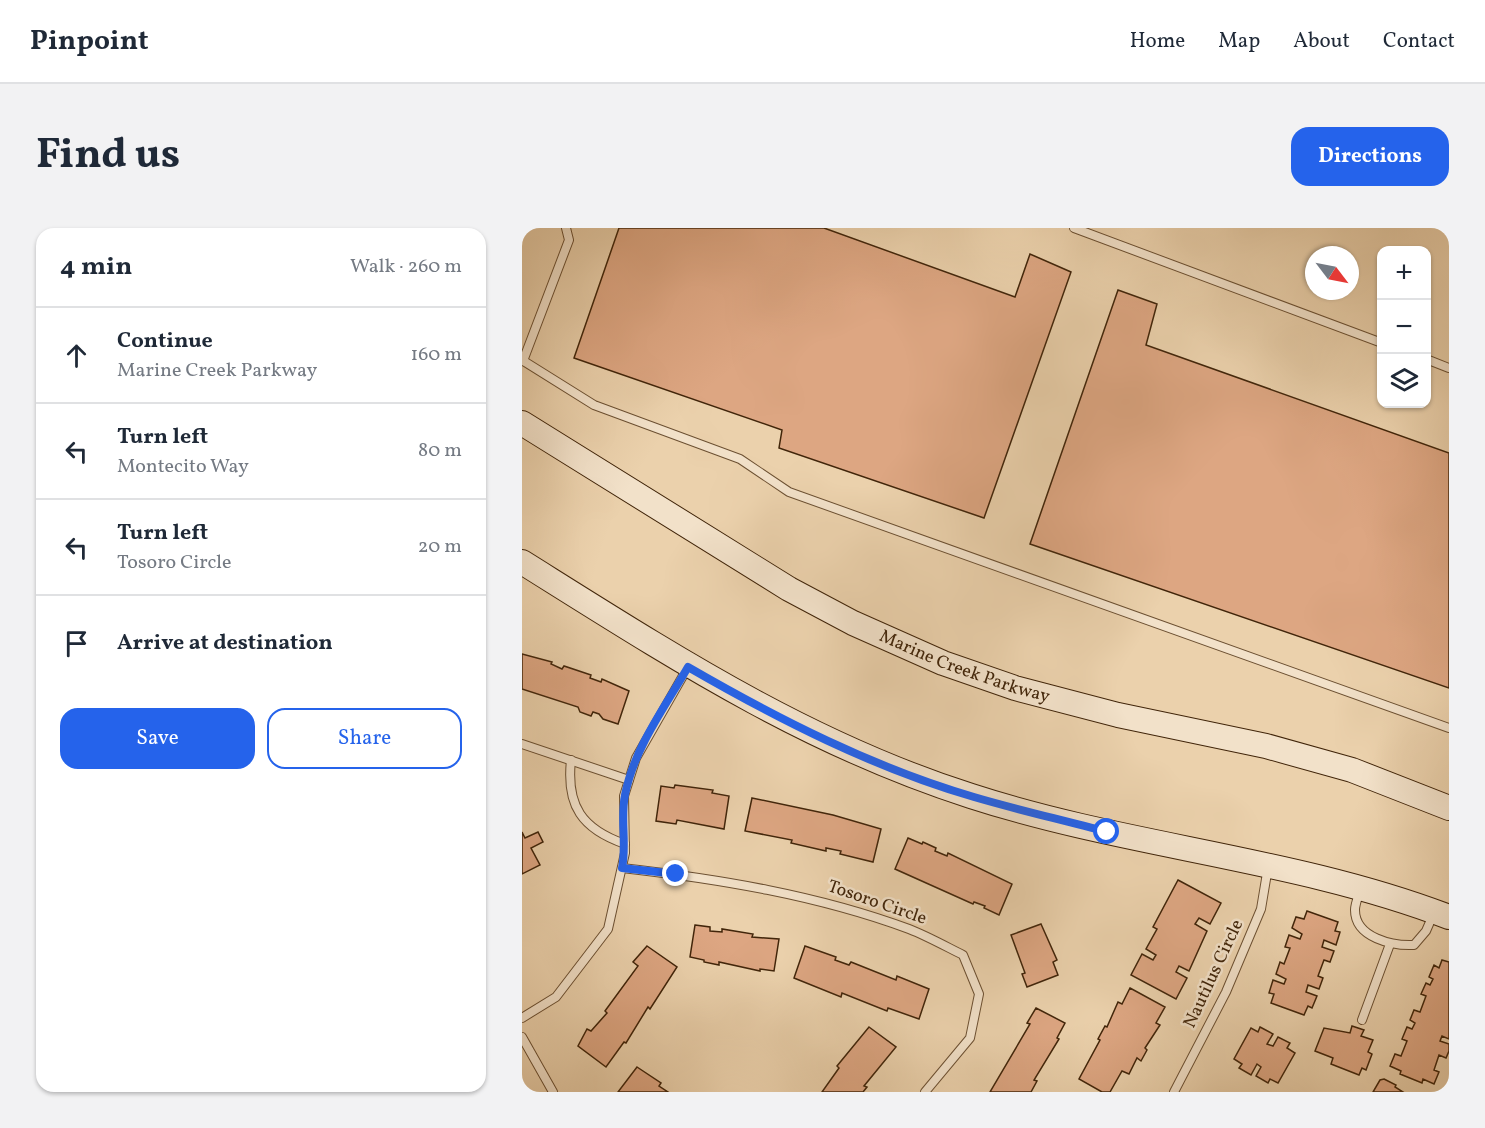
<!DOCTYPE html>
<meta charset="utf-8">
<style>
body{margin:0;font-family:Vollkorn,serif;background:#f2f2f3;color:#1f2937}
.controls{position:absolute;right:18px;top:18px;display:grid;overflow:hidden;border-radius:12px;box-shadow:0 2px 4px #0004}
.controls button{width:54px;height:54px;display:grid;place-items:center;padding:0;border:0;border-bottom:2px solid #e0e1e3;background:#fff;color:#1f2937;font:30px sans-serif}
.compass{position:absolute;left:783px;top:18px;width:54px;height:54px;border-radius:50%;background:#fff;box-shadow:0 2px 4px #0004;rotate:122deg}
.stop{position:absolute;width:18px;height:18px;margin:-14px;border:4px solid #2563eb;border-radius:50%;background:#fff}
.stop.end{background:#2563eb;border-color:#fff;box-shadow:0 2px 6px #0008}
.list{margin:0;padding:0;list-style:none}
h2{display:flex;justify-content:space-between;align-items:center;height:78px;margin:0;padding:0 24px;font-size:26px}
h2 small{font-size:20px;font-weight:400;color:#747a83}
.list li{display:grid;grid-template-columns:39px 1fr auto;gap:18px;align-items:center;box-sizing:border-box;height:96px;padding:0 24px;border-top:2px solid #e0e1e3}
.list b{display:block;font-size:22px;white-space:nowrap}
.list p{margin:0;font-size:20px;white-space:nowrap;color:#747a83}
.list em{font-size:20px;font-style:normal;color:#747a83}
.actions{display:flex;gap:12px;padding:18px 24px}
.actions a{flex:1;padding:14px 0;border:2px solid #2563eb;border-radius:18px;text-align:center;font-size:21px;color:#2563eb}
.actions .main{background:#2563eb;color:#fff}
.icon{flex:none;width:33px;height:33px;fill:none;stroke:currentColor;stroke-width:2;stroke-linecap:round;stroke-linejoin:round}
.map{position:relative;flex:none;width:927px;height:864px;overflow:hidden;border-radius:18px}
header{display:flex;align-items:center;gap:36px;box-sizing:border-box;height:84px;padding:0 30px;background:#fff;border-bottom:2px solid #e0e1e3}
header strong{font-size:28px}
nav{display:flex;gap:33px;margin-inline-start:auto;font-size:21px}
.intro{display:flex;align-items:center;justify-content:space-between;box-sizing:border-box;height:144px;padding:0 36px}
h1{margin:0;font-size:42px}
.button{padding:15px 27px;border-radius:18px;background:#2563eb;color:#fff;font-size:21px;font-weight:700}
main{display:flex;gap:36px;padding:0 36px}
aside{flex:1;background:#fff;border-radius:18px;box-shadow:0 2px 4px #0004}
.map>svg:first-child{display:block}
.building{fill:#dda682;stroke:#41250a;stroke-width:1.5}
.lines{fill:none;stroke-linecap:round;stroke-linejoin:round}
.lane-casing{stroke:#6c5032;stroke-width:10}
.secondary-casing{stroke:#41250a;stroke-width:26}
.lane{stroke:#f2e1c9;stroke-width:8}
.secondary{stroke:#f2e1c9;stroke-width:24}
.route{stroke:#2563eb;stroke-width:8}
.labels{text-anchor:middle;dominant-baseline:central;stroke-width:5;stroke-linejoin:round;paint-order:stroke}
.street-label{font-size:18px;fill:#41250a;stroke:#f2e1c9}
</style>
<header>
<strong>Pinpoint</strong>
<nav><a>Home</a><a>Map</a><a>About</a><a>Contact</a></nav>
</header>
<div class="intro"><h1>Find us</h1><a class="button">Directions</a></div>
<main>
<aside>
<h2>4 min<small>Walk · 260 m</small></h2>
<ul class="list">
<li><svg class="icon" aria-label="ahead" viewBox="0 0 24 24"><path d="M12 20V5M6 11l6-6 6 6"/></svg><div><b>Continue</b><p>Marine Creek Parkway</p></div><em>160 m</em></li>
<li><svg class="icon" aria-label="left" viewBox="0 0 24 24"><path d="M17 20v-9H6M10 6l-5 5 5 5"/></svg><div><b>Turn left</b><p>Montecito Way</p></div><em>80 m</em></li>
<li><svg class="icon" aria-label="left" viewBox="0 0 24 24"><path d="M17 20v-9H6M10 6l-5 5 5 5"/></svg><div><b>Turn left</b><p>Tosoro Circle</p></div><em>20 m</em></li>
<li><svg class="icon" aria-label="arrive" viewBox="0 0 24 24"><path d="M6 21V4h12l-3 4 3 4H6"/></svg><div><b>Arrive at destination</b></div></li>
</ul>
<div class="actions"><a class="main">Save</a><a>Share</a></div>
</aside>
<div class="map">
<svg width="927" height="864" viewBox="0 0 927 864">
<rect width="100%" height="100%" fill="#ebd1ac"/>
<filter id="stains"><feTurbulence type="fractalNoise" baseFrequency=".00333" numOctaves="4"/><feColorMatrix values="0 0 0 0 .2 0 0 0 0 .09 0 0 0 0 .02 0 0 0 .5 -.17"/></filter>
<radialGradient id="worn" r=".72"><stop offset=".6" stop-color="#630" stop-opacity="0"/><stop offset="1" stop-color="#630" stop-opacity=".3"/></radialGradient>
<!-- building -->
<g class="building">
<polygon points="97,0 302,0 493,69 508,26 549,44 462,290 257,220 260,202 52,130"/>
<polygon points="596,62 635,76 624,117 927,225 927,460 508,316"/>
<polygon points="0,426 30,434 29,436 40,441 42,438 69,447 68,450 79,454 80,451 107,463 96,496 81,491 77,486 71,484 69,488 58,484 56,479 0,461"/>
<polygon points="153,557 191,562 190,565 207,568 202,601 155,592 154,596 134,593 139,558 152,560"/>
<polygon points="230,570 311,587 359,601 351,634 318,626 319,623 304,620 304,623 269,615 270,612 223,603"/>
<polygon points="0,604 3,610 16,604 21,614 9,620 18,637 0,646"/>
<polygon points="386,610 400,616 401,614 414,620 413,623 425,628 426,625 490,656 477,687 462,680 463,678 452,674 451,676 373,641"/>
<polygon points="656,652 699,675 688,696 677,690 673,696 685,703 667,743 657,738 654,744 665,750 654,771 609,747 620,726 631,732 634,727 624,721 635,701 631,699"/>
<polygon points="785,683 816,694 813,703 818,704 814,717 802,712 800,719 812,723 808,734 802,732 796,748 801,750 797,761 786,757 784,764 795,768 790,780 786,778 782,787 749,775 752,766 747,765 751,752 762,756 764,751 754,746 758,734 762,736 768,720 763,719 767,707 778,711 780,706 770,700 774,689 782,691"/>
<polygon points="519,696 535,732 531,734 536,747 505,759 500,746 503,745 489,707"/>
<polygon points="173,697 188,699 188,703 200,704 200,701 231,706 230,709 257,711 252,743 238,741 238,743 197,734 197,737 182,734 182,732 168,729"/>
<polygon points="125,718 155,739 128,781 126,779 104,815 102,814 84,839 56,818 65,801 69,803 85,785 83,783 116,738 111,734"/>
<polygon points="283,718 314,729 313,732 327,737 329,734 374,752 375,748 407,761 397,791 366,780 365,783 320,765 319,769 272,750"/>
<polygon points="920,732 927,734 927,811 920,808 918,813 927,816 927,823 924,830 917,827 912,842 917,844 912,856 901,851 900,855 878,846 879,843 868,838 873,826 879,828 885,813 880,811 885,799 890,801 893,795 888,792 892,782 898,784 904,768 899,766 904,755 908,757 911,751 907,749 912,737 917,740"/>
<polygon points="608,760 643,779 634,795 638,797 623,820 625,822 619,833 615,830 607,846 600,843 588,864 580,864 557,851 578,812 576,811 583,798 585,799 596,774 600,776"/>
<polygon points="514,780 543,795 535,810 537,811 512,852 515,853 509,864 468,864 508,796 505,795"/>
<polygon points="830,798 842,802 839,808 851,812 846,824 850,826 844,842 840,840 837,847 809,836 811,830 793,823 802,800 828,805"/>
<polygon points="347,799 374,819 342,858 345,859 341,864 300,864 317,840 315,838"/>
<polygon points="738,799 751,806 745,816 751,818 756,809 768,815 765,820 773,825 756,855 748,851 746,855 734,848 739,839 735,836 729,847 717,840 720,836 712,831 729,800 736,804"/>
<polygon points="115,839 139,855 137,858 146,864 96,864"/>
<polygon points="862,851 874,857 873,859 881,864 851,864 858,852"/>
</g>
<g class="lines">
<defs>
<g id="lane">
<polyline points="552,0 860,115"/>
<polyline points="904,131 927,140"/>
<polyline points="0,132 72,177 218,231 267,264 927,500"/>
<polyline points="1,133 47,12 44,0"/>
<polyline points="0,516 107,552"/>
<path d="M49,532C44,578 60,601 103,616"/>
<path d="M100,640C197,651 295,667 387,701C405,708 423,718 441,727L457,766L448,810L403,864"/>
<path d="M838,663C836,669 833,676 833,682C833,710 871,718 892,717L904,703L911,687"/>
<polyline points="0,790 34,769 86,701 103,625 102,568 114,530 166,439"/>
<polyline points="840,792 868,716"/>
<polyline points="0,809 31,864"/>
<polyline points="652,864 704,764 739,681 746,639"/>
</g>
<g id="secondary">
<path id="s1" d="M0,195L267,361L331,395L421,435L493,460L596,487L744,518L830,542L927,580"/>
<path d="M0,334C147,426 283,515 449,568C606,619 773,630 927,689"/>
</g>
</defs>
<!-- lane casing -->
<use href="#lane" class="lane-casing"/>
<!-- secondary casing -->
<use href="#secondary" class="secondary-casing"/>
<!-- lane -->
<use href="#lane" class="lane"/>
<!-- secondary -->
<use href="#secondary" class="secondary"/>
</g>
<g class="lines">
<!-- route -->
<path class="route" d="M154,646L100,640C105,616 98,591 103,567C112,520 143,479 166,439C256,491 352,540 452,569C496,582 541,592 585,604"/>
</g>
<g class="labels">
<!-- street labels -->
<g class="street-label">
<text stroke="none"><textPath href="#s1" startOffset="507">Marine Creek Parkway</textPath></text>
<text transform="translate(355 675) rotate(19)">Tosoro Circle</text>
<text transform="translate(692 746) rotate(-65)">Nautilus Circle</text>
</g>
</g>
<rect width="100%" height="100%" filter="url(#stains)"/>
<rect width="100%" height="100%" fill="url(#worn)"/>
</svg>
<div class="controls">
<button>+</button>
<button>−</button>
<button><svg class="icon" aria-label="layers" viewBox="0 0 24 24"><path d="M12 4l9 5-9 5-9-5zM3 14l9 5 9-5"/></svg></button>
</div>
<svg class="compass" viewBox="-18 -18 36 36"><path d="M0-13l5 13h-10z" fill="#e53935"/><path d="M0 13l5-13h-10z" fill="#747a83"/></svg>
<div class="stop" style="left:585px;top:604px"></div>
<div class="stop end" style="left:154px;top:646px"></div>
</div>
</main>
